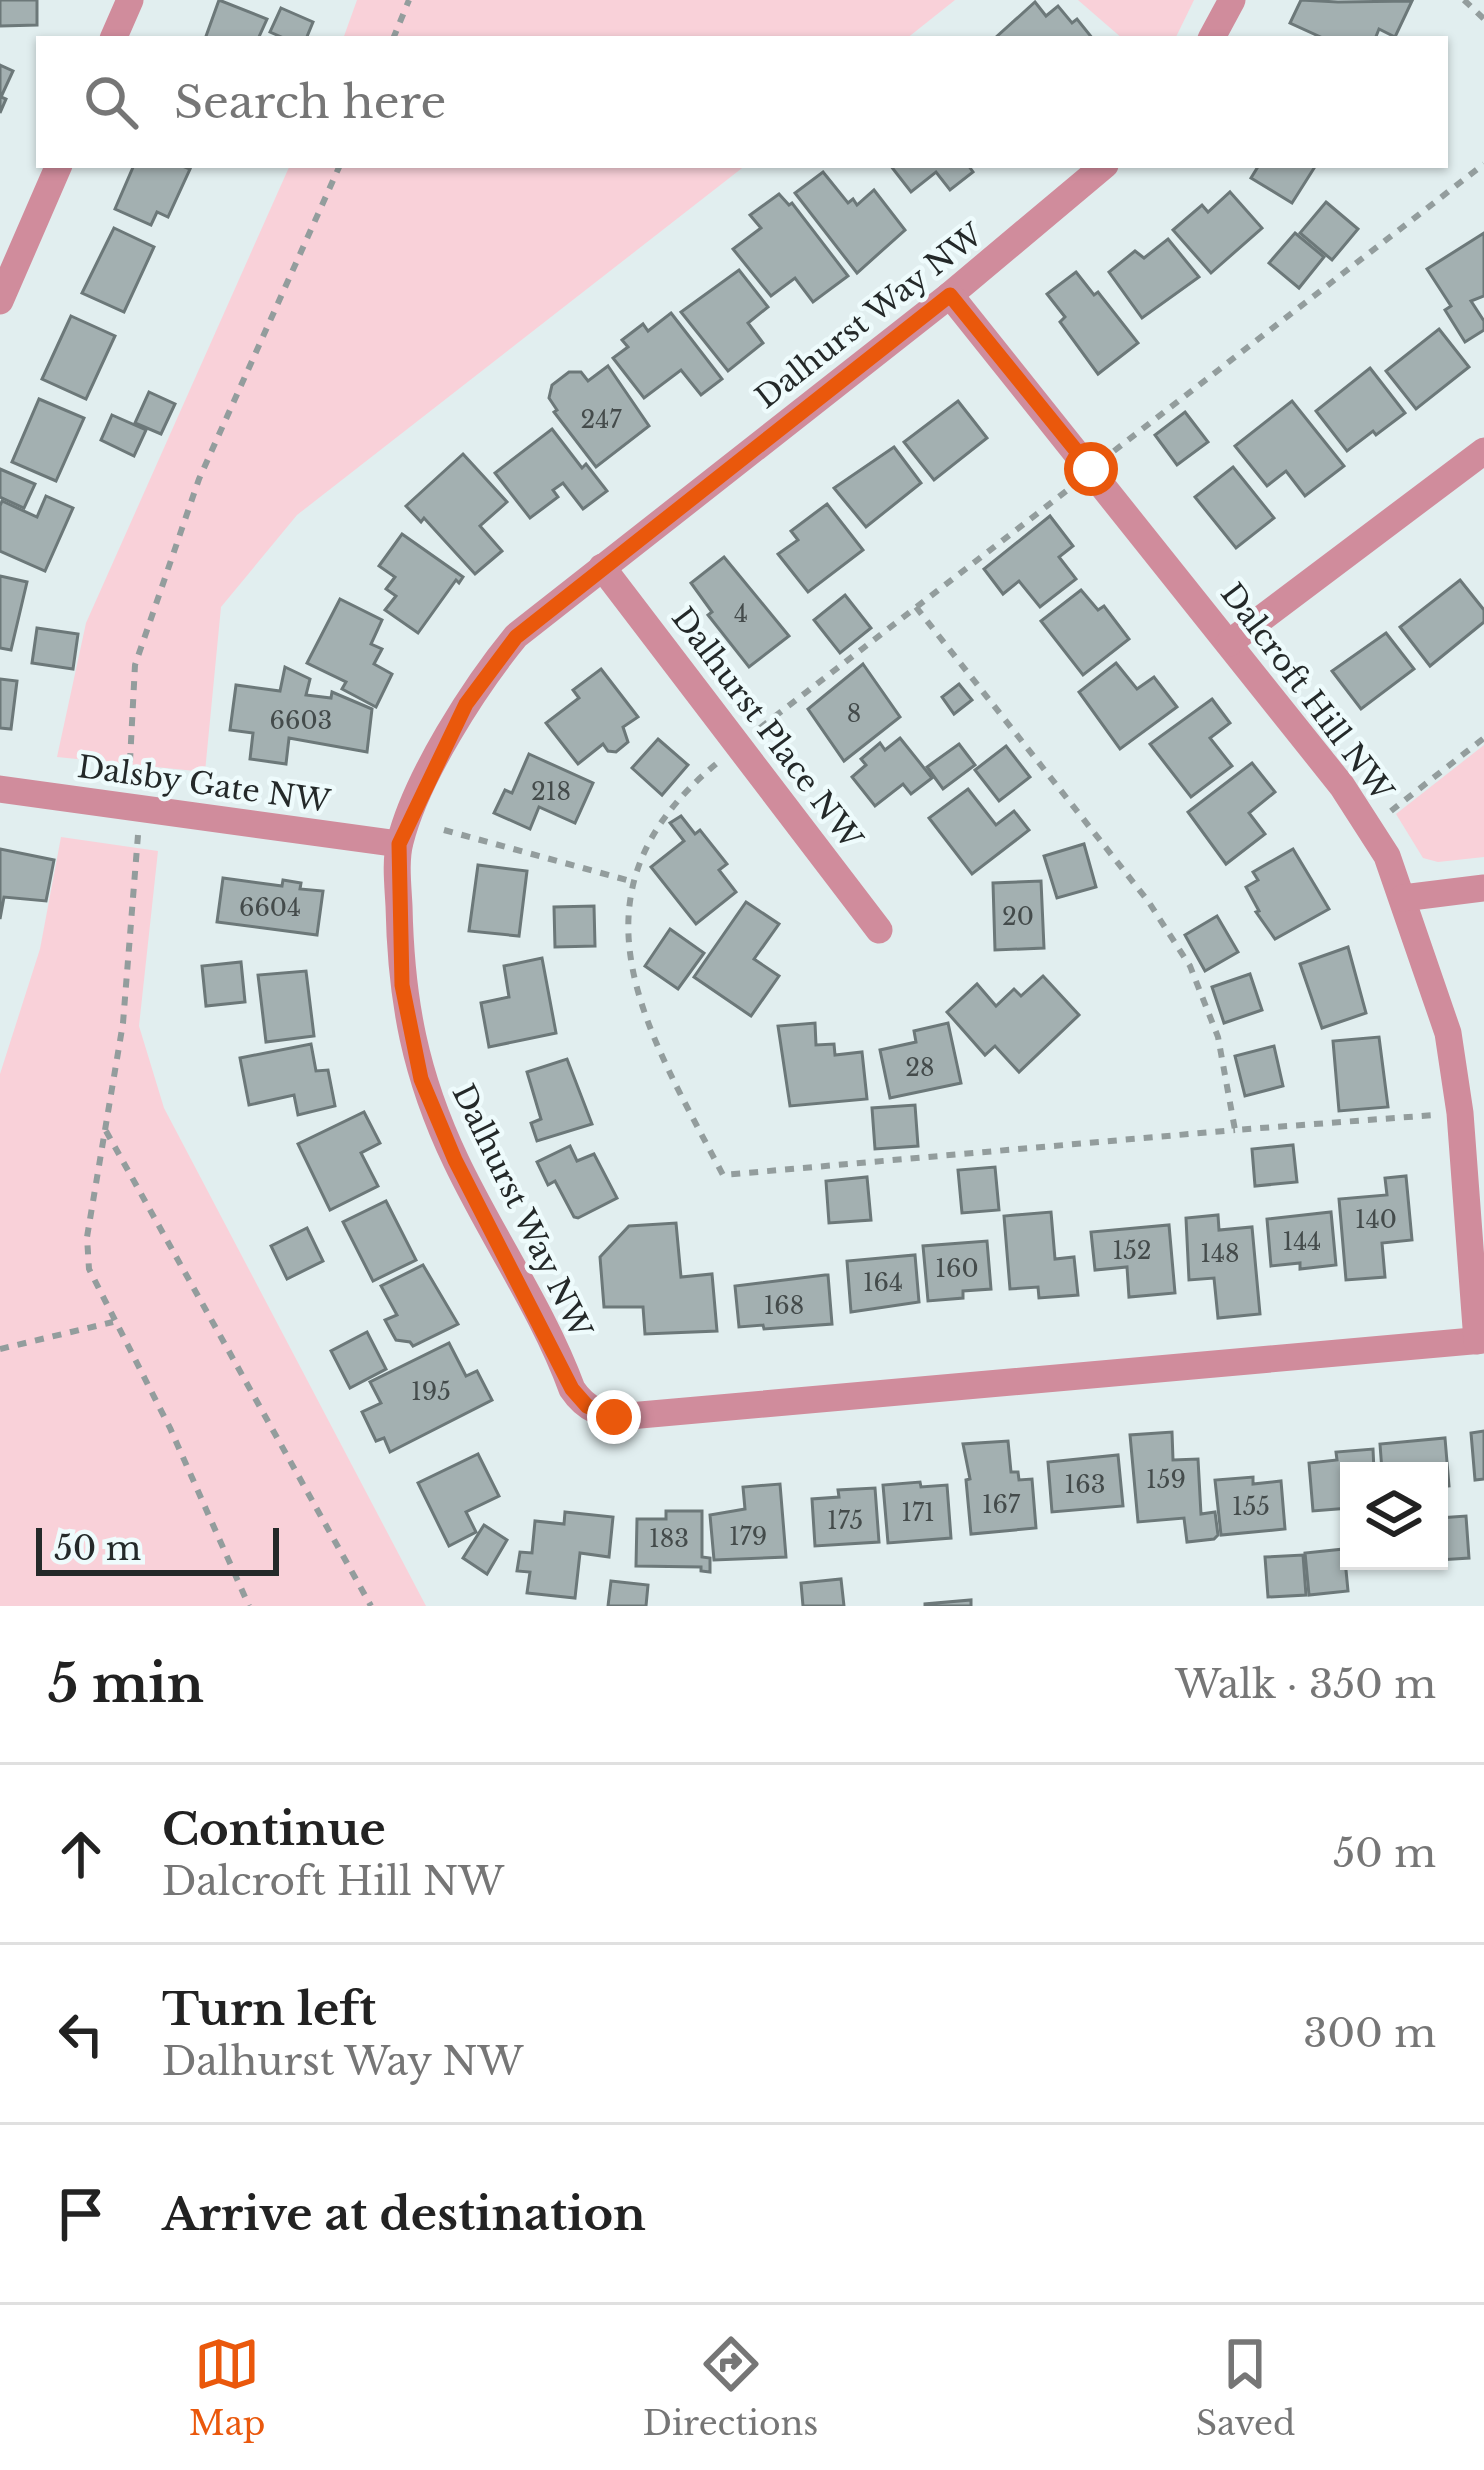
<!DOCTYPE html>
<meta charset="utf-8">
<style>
body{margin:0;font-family:"Libre Baskerville",serif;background:#f6f6f6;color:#222}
.controls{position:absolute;right:36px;bottom:36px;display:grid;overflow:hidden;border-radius:0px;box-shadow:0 3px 9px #0004}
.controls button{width:108px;height:108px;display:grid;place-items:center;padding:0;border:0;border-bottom:3px solid #e0e0e0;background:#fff;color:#222;font:60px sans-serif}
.scale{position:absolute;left:36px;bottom:30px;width:243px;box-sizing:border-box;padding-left:12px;border:6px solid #242929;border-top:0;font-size:33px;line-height:42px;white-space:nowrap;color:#242929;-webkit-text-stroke:9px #eefbfc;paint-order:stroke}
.stop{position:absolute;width:36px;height:36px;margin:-27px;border:9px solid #ea580c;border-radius:50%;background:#fff}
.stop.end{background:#ea580c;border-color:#fff;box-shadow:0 3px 12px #0008}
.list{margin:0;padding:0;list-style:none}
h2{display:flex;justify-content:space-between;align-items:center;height:156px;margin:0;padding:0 48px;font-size:51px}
h2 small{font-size:39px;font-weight:400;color:#767676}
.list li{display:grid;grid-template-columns:78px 1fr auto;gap:36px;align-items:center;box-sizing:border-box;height:180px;padding:0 48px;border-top:3px solid #e0e0e0}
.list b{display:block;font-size:45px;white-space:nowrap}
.list p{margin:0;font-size:39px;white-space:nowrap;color:#767676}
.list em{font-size:39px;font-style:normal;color:#767676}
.icon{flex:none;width:66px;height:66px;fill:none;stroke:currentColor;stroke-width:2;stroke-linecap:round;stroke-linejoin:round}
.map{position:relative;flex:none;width:1484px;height:1606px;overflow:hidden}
.search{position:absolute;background:#fff;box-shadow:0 3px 9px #0004;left:36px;right:36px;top:36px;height:132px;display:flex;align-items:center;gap:30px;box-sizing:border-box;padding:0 42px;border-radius:0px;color:#767676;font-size:45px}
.sheet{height:696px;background:#fff}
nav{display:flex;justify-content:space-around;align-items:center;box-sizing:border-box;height:168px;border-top:3px solid #e0e0e0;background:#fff;font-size:33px;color:#767676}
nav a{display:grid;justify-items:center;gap:6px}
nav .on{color:#ea580c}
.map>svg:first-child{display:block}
.green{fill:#f9d1d9}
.building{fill:#a3b0b1;stroke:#6c7879;stroke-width:3}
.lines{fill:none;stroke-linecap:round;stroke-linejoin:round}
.path{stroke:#939d9d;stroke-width:6;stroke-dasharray:9 9;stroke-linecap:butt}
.minor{stroke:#d08c9c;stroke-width:27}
.route{stroke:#ea580c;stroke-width:15}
.labels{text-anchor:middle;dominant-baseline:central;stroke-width:9;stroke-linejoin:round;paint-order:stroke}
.number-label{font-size:24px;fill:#444b4b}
.street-label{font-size:30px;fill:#242929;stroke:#eefbfc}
</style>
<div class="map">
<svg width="1484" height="1606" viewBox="0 0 1484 1606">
<rect width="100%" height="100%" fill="#e1eeef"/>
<!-- green -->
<g class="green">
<polygon points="357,0 955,0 906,39 343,39"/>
<polygon points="1078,0 1194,0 1175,39 1123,39"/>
<polygon points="290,165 746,165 297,515 221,607 205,772 57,757 86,623"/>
<polygon points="1484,745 1484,857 1438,862 1423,858 1396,814"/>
<polygon points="61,837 158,851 139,1026 164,1108 426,1606 0,1606 0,1074 40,949"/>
</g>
<!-- building -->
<g class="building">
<polygon points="0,0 37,0 37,25 0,26"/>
<polygon points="219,0 267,19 258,39 205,39"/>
<polygon points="1301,0 1338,2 1412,1 1395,37 1379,29 1375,39 1325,39 1290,23"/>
<polygon points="1035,2 1046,16 1058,6 1072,23 1077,19 1093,39 994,39"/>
<polygon points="281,8 313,22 306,39 286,39 270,32"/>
<polygon points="0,65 13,71 1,97 6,99 0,113"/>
<polygon points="134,165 180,165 190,169 168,217 157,212 151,225 115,209"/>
<polygon points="890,165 968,165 973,172 950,190 936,172 911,192"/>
<polygon points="1259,165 1316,165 1292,203 1251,178"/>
<polygon points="823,172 848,203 853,199 857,205 874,190 905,230 857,273 795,193"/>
<polygon points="1230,192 1262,228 1211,273 1173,230 1202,205 1208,212"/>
<polygon points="779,194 789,205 792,203 848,276 813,302 795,278 771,296 733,249 761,228 750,215"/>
<polygon points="1326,202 1358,229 1332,260 1300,233"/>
<polygon points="114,228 154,247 124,312 82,293"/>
<polygon points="1295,233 1324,257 1299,288 1269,263"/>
<polygon points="1484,233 1484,296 1471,301 1484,321 1484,330 1465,342 1445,310 1451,306 1427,269"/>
<polygon points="1168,239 1199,277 1142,318 1109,272 1135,251 1144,258"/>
<polygon points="739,270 768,307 748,323 763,343 728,371 681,312"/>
<polygon points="1076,272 1094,295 1098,292 1138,343 1098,374 1060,322 1065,317 1047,294"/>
<polygon points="671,313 722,379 701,395 681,370 644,398 613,358 628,347 622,340 643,324 648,331"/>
<polygon points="71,316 115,336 86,399 42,379"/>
<polygon points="1439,329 1469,367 1416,409 1386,371"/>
<polygon points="608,366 649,426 596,467 554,412 557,410 549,398 552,385 569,372 581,372 588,381"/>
<polygon points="1370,368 1405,413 1376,435 1373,431 1347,451 1316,411"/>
<polygon points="149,392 175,404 161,434 135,423"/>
<polygon points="39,399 84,418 56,481 12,462"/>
<polygon points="958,401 987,438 934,480 904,442"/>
<polygon points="1292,401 1344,466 1305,496 1286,471 1267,486 1235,446"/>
<polygon points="1185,412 1208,442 1177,465 1155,435"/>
<polygon points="112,415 146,430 134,456 101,440"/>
<polygon points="552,429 582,468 586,464 607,491 583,509 563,483 553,490 558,497 530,518 495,473"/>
<polygon points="894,447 921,483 866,527 834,488"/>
<polygon points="463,454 507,502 480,526 502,551 475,574 424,518 421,522 406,506"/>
<polygon points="1233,467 1274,518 1236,548 1195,497"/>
<polygon points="0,469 35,484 24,508 0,497"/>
<polygon points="46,496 73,508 45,571 0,551 0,506 2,501 37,517"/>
<polygon points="827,504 863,550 808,592 778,554 798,540 791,531"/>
<polygon points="1050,516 1073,546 1059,557 1076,579 1040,607 1019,581 1003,594 984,569"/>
<polygon points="402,534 463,577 459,583 456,580 418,633 385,610 396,596 386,589 395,577 379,566"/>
<polygon points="724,557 789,636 749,667 708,615 712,612 691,583"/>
<polygon points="0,576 27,582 11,650 0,648"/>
<polygon points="1460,580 1484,610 1484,622 1430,666 1400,627"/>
<polygon points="1081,590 1098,610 1104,606 1129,639 1083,675 1041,621"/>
<polygon points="845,595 871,628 840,653 814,620"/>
<polygon points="340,599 382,620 371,644 382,649 374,664 392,674 376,707 342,689 346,682 307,663"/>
<polygon points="37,628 78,634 73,669 32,663"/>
<polygon points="1386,633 1414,669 1361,709 1332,671"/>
<polygon points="1116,663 1137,689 1154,677 1177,707 1120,749 1079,692"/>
<polygon points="863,664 900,717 844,761 808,709"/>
<polygon points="285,667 310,679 306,695 331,698 332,692 372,709 367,752 289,738 286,764 250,759 253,733 230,730 236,685 280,691"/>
<polygon points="601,669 638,717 623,727 628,742 616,752 608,751 603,744 578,764 546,723 579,698 573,690"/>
<polygon points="0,679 17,681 11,729 0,728"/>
<polygon points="959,684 972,700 954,714 942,697"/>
<polygon points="1212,699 1230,723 1210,738 1232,766 1191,797 1150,744"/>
<polygon points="900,738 932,778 911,794 903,784 875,806 852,777 866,765 861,759 880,743 885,750"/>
<polygon points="658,739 688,765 662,795 632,768"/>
<polygon points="959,744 975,765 943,789 927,767"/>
<polygon points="1006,746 1030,777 999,801 975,770"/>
<polygon points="529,754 593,783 575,823 539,807 530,829 494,813 505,790 512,793"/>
<polygon points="1252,763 1275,792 1249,813 1265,834 1226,864 1188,812"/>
<polygon points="968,789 996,825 1014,811 1029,830 972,874 929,818"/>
<polygon points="681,816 695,834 700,830 727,864 719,870 736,892 696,924 651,867 684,841 670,823"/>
<polygon points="1084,844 1096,887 1057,898 1044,856"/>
<polygon points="0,849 54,860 46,901 4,897 0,919"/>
<polygon points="1293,849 1329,909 1275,939 1256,912 1259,911 1246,887 1258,880 1253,872"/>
<polygon points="478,865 527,871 519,936 469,931"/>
<polygon points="223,878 282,886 283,880 301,883 300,889 323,891 317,935 217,922"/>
<polygon points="1041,881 1044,948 995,950 993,883"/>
<polygon points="746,902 779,924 754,959 779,976 751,1016 694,977"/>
<polygon points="594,906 595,946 555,947 554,907"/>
<polygon points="1217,916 1238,952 1205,971 1185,935"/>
<polygon points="670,929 704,953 678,989 645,966"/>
<polygon points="1348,947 1366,1013 1322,1028 1300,964"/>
<polygon points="542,958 556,1033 489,1047 481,1003 509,997 504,966"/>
<polygon points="241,962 245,1002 206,1006 202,966"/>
<polygon points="306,971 314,1036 266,1042 258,975"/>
<polygon points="1250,974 1262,1010 1224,1023 1212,987"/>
<polygon points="1043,976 1079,1015 1019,1072 995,1046 985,1055 947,1012 977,984 996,1006 1014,989 1021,996"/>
<polygon points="815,1023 816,1045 834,1044 835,1055 862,1052 867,1099 790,1106 778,1026"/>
<polygon points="948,1023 961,1083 890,1098 880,1050 916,1042 914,1031"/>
<polygon points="1379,1037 1388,1107 1339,1111 1333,1041"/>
<polygon points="311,1044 316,1071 328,1070 335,1106 298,1115 294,1095 249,1105 240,1058"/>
<polygon points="1274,1046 1283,1086 1245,1096 1235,1056"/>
<polygon points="567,1059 592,1124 537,1141 531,1123 541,1119 527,1072"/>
<polygon points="915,1105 918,1146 875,1149 872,1108"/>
<polygon points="364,1112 380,1143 361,1153 378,1186 330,1210 298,1144"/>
<polygon points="1293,1145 1297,1182 1255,1186 1252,1149"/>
<polygon points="570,1146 577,1161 594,1154 617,1198 578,1218 574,1217 555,1181 548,1185 537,1162"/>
<polygon points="995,1167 999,1210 962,1213 958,1170"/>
<polygon points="1406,1176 1412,1240 1382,1243 1385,1277 1346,1280 1339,1199 1387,1195 1385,1178"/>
<polygon points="867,1177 871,1220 829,1223 826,1181"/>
<polygon points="386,1201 416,1260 373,1281 343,1222"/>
<polygon points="1051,1212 1055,1259 1074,1257 1078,1295 1039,1298 1038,1287 1010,1289 1004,1216"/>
<polygon points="1331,1212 1336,1265 1300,1269 1300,1263 1271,1266 1267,1219"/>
<polygon points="1218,1215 1219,1230 1252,1227 1260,1314 1218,1318 1214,1278 1189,1280 1186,1218"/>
<polygon points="676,1223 681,1277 712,1274 717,1331 645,1334 643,1307 604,1307 600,1257 629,1226"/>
<polygon points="1169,1225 1175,1293 1129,1297 1127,1267 1095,1270 1091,1232"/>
<polygon points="307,1228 323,1261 287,1279 271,1246"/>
<polygon points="987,1241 991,1289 963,1291 963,1298 928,1301 923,1246"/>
<polygon points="915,1255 919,1302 851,1312 847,1261"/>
<polygon points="423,1265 458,1324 413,1346 410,1342 396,1340 392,1333 385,1320 397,1315 381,1286"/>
<polygon points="825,1275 828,1275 832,1324 764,1329 763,1325 739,1327 735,1286"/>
<polygon points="367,1332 386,1369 350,1388 331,1351"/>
<polygon points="449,1343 466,1376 477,1371 492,1400 390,1452 384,1438 376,1441 362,1412 381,1403 370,1382"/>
<polygon points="1484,1431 1484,1479 1475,1480 1471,1433"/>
<polygon points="1172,1432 1173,1460 1198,1459 1201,1514 1215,1512 1218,1535 1214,1539 1187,1542 1184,1518 1138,1522 1130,1435"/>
<polygon points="1445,1438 1449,1486 1439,1487 1439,1471 1382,1471 1380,1444"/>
<polygon points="1008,1441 1011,1472 1018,1472 1019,1480 1032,1479 1036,1528 971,1534 966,1480 970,1479 963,1444"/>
<polygon points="1373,1449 1374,1471 1349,1471 1349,1508 1313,1511 1309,1463 1337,1460 1336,1452"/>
<polygon points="478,1454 499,1496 466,1512 476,1532 449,1546 418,1483"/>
<polygon points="1118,1455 1123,1506 1052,1512 1048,1462"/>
<polygon points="1253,1477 1253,1484 1281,1481 1285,1529 1221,1535 1215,1480"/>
<polygon points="920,1482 921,1487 947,1485 951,1538 888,1543 883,1485"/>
<polygon points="780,1484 786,1557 714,1560 710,1515 745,1509 743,1487"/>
<polygon points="875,1488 879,1542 815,1546 812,1499 839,1497 838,1490"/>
<polygon points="666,1511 702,1511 702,1557 710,1558 710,1572 701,1571 701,1567 636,1566 637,1519 666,1519"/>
<polygon points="565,1512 613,1517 609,1557 580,1553 575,1598 527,1593 530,1572 517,1571 520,1552 532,1553 535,1521 564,1524"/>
<polygon points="1466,1516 1469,1558 1439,1560 1439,1518"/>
<polygon points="484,1525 507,1540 487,1574 463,1558"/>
<polygon points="1344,1549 1348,1591 1309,1595 1305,1553"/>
<polygon points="1303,1555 1306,1595 1268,1597 1265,1557"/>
<polygon points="841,1579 844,1606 803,1606 801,1583"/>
<polygon points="611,1581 648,1585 646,1606 608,1606"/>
<polygon points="971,1600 971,1606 925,1606 925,1604"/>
</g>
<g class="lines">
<!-- path -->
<g class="path">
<polyline points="1464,0 1484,19"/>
<polyline points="393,39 409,0"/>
<polyline points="1114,451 1484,164"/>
<polyline points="916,607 1148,901 1190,966 1218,1037 1235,1130 1435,1115"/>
<polyline points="760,728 1069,489"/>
<path d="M716,764C558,895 647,1030 723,1175L1235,1130"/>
<polyline points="129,780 135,665 199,479 340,165"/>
<polyline points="1391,811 1484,738"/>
<polyline points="444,830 634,882"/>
<polyline points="138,835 123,1023 87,1237 89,1269 170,1428 249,1606"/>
<polyline points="106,1131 371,1606"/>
<polyline points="0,1349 113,1322"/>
</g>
<!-- minor -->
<g class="minor">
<polyline points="113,39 130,0"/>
<polyline points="1211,39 1232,0"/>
<path d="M1105,165L950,295L516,636C474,687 416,778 400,842C395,861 398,886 399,906C401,1001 415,1075 456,1161C492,1237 543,1310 572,1389C586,1410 604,1417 629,1416L1484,1340"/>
<polyline points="950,295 1342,786 1387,856 1448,1033 1460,1113 1477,1341"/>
<polyline points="0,301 59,165"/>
<polyline points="602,567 879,930"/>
<polyline points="1229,643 1484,451"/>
<polyline points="0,789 399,844"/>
<polyline points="1403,898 1484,888"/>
</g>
</g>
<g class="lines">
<!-- route -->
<polyline class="route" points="614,1417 587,1406 572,1389 455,1160 421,1079 402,985 399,844 466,704 516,637 950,295 1091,469"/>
</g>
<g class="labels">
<!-- number labels -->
<g class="number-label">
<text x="601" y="419">247</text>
<text x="741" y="613">4</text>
<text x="854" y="713">8</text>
<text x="301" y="720">6603</text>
<text x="551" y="791">218</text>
<text x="270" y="907">6604</text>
<text x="1018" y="916">20</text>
<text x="920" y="1067">28</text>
<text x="1376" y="1219">140</text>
<text x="1302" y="1241">144</text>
<text x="1132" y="1250">152</text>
<text x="1220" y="1253">148</text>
<text x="957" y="1268">160</text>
<text x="883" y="1282">164</text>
<text x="784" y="1305">168</text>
<text x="431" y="1391">195</text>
<text x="1166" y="1479">159</text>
<text x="1085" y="1484">163</text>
<text x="1001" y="1504">167</text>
<text x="1251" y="1506">155</text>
<text x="918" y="1512">171</text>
<text x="845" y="1520">175</text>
<text x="748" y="1536">179</text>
<text x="669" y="1538">183</text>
</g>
<!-- street labels -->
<g class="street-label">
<text transform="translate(869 316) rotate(-38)">Dalhurst Way NW</text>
<text transform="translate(1307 692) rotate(53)">Dalcroft Hill NW</text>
<text transform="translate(767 728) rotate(53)">Dalhurst Place NW</text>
<text transform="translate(204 784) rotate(8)">Dalsby Gate NW</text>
<text transform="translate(522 1211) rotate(64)">Dalhurst Way NW</text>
</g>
</g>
</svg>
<div class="controls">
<button><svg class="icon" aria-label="layers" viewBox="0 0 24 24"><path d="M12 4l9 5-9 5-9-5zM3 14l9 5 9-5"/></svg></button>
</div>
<div class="scale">50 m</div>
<div class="stop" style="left:1091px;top:469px"></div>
<div class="stop end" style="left:614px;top:1417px"></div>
<div class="search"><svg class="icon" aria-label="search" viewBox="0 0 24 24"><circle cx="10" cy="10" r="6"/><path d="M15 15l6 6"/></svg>Search here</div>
</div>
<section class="sheet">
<h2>5 min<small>Walk · 350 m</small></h2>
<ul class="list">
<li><svg class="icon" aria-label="ahead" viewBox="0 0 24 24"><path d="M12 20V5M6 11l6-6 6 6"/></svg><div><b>Continue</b><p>Dalcroft Hill NW</p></div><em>50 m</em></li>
<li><svg class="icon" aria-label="left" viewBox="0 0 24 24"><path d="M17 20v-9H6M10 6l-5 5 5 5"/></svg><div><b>Turn left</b><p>Dalhurst Way NW</p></div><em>300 m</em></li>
<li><svg class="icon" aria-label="arrive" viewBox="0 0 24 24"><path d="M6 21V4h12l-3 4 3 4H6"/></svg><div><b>Arrive at destination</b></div></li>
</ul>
</section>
<nav>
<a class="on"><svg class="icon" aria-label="map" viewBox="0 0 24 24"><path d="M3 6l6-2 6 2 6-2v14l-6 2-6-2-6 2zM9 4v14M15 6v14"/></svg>Map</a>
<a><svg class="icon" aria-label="directions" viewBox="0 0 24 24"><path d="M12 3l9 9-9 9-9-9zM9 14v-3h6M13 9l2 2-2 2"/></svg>Directions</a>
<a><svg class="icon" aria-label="saved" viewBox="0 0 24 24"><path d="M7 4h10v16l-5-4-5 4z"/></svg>Saved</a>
</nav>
